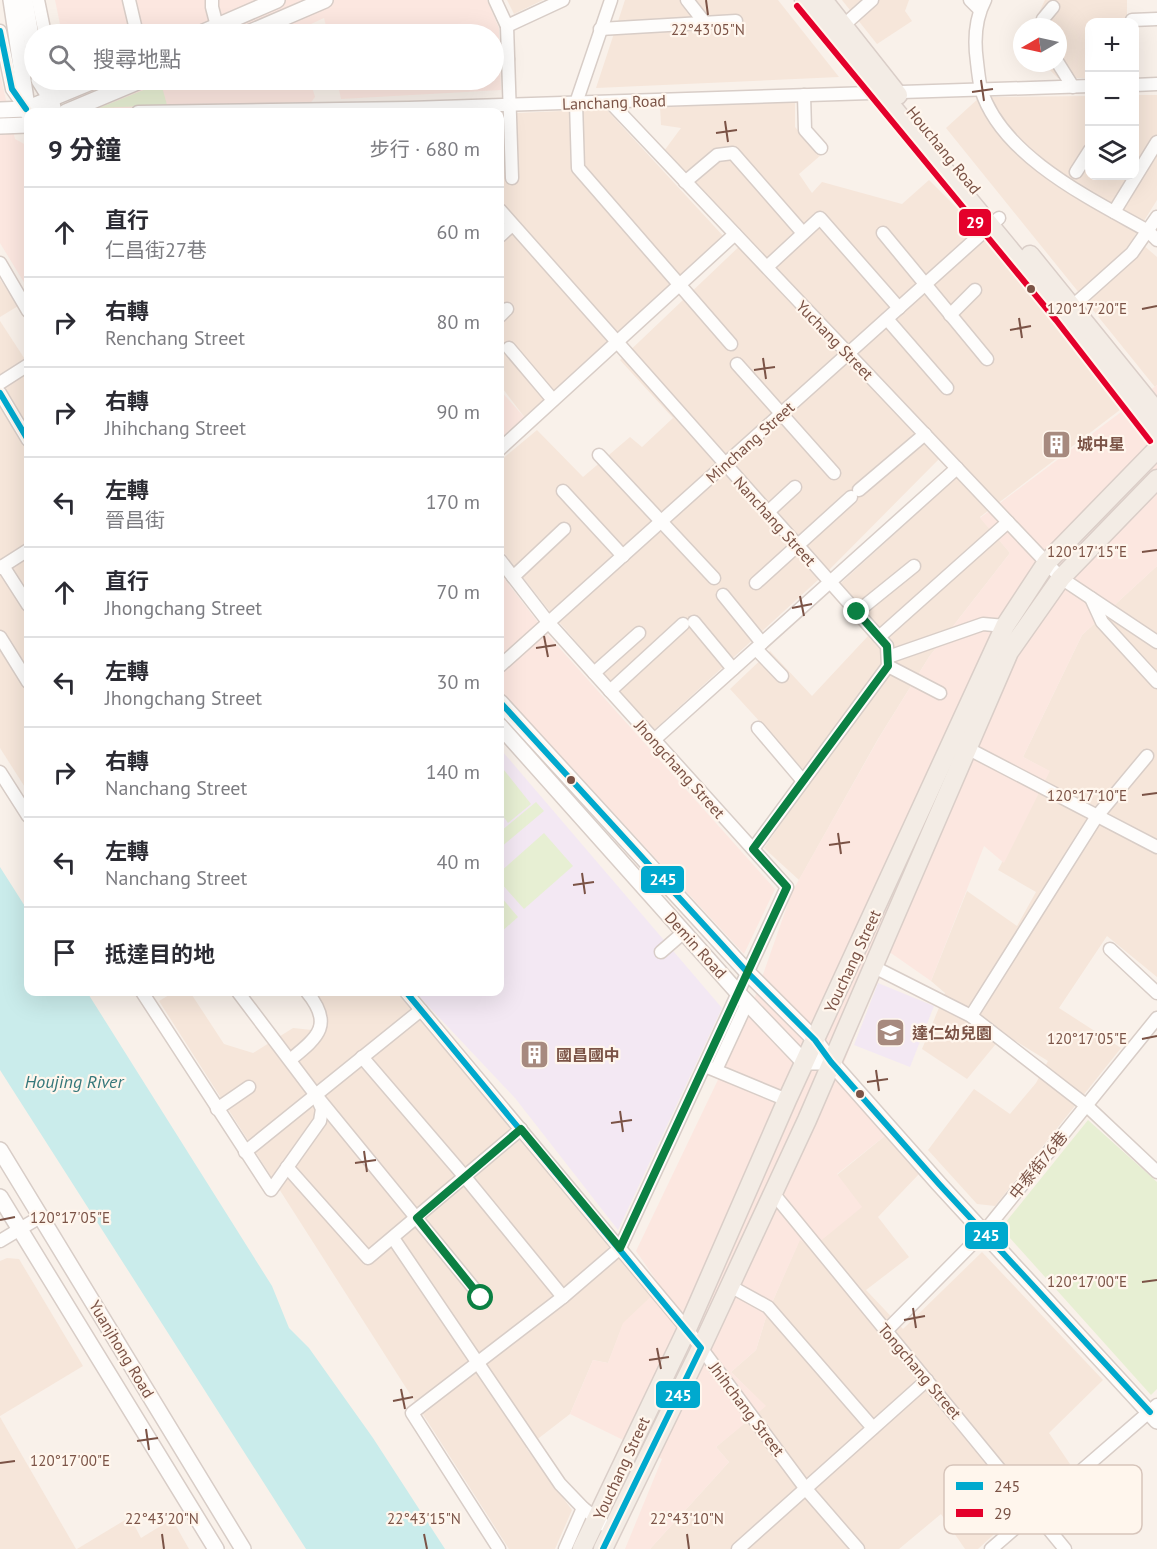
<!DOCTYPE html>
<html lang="zh-TW">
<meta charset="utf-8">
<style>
body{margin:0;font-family:"PT Sans","Noto Sans TC",sans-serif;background:#f2f2f3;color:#2b2b33}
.controls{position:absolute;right:18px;top:18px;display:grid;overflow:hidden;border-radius:12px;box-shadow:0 6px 24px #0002}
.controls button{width:54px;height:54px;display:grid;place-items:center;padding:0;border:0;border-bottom:2px solid #e1e1e2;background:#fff;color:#2b2b33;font:30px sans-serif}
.compass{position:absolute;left:1013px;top:18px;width:54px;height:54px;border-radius:50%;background:#fff;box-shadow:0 6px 24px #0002;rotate:261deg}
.stop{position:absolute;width:18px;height:18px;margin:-14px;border:4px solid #0b8043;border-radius:50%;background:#fff}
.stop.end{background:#0b8043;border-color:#fff;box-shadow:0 2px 6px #0008}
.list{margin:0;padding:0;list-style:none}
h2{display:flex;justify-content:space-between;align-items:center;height:78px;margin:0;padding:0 24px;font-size:26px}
h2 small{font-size:20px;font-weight:400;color:#7c7c81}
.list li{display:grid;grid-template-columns:39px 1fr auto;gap:18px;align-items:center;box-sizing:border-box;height:90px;padding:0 24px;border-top:2px solid #e1e1e2}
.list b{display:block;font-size:22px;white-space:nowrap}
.list p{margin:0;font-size:20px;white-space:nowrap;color:#7c7c81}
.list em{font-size:20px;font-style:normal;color:#7c7c81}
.icon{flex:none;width:33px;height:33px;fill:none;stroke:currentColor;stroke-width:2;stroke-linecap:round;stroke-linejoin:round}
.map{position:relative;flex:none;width:1157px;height:1549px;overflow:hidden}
.search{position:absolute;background:#fff;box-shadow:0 6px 24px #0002;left:24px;top:24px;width:480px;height:66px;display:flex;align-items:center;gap:15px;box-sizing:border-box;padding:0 21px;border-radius:33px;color:#7c7c81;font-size:22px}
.panel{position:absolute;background:#fff;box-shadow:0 6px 24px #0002;left:24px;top:108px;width:480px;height:888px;border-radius:12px}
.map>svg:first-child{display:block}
.residential{fill:#f6e6da}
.commercial{fill:#fce7e0}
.education{fill:#f3e8f3}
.green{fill:#e7efd3}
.water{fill:#caeceb}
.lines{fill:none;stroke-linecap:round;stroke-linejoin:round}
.minor-casing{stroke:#d8cdc7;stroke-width:15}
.tertiary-casing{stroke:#d8cdc7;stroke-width:18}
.primary-casing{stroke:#dacec8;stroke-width:21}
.minor{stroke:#fefdfc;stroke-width:12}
.tertiary{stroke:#fefdfc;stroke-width:15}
.primary{stroke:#f3ece5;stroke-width:18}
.bus-1-casing{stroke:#fff6ed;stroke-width:10}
.bus-2-casing{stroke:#fff6ed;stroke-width:10}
.bus-1{stroke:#00a9ce;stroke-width:6}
.bus-2{stroke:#e4002b;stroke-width:6}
.route{stroke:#0b8043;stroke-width:8}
.ticks{fill:none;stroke:#7b5346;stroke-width:2}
.bus-dot{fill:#7b5346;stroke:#fff6ed;stroke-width:2}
.labels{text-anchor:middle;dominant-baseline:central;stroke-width:4.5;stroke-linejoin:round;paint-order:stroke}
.street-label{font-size:16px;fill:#7b5346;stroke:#fff6ed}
.poi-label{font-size:16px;font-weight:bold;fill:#7b5346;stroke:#fff6ed;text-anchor:start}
.water-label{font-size:18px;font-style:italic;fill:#35777a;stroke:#fff6ed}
.key{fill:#fff6ed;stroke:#d7c5bb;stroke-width:1.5}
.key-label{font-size:16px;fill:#7b5346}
.ticks-label{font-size:15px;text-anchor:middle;fill:#7b5346;stroke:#fff6ed;stroke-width:4.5;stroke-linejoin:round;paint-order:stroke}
.line-badge{stroke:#fff6ed;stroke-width:2}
.badge-label{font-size:16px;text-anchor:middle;font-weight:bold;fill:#fff}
</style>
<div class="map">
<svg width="1157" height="1549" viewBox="0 0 1157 1549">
<rect width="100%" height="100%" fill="#f9f1ea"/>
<!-- residential -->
<g class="residential">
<polygon points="507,0 543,0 514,14"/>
<polygon points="625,0 778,0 839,77 596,88"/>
<polygon points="842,0 909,0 905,11 912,21 877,44"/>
<polygon points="1045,0 1127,0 1127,22 1090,22 1089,78 1058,78 1043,63 1058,63 1058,27 1032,27"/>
<polygon points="1135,95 1157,95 1157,200 1134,237 1157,257 1157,385 1155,387 946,128 980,97 1089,96 1090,176 1134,176"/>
<polygon points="795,102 795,127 821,155 799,174 812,193 822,182 902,204 929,180 967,218 1125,406 980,517 1010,553 929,657 878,739 799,880 764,848 812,779 730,689 770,651 812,696 868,636 830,593 957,477 940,458 830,569 653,731 547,608 500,548 500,461 537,430 583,477 630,437 642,447 673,418 620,360 747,239 664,151 681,128 661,125 660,107"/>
<polygon points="606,109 725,238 525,418 500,385 500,114"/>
<polygon points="0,279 18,306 0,317"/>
<polygon points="0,321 28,364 28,792 0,748"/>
<polygon points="1157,566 1157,977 1107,936 1059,1008 1121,1048 995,1206 977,1204 928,1150 974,1089 1010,1114 1036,1083 1048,1061 1004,1034 967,1079 922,1049 945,993 931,981 967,891 1017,926 1036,892 998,870 1049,771 1023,757 1082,635"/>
<polygon points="174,992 190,992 224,1044 253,1053 293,1028 312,1030 315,1013 302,992 398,992 651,1297 623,1324 608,1363 593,1360 570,1414 526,1448 572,1510 555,1549 509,1549 159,1001"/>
<polygon points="886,1135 919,1174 878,1217 909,1257 866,1290 903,1329 982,1252 1103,1380 1049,1433 1070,1464 978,1549 965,1549 941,1514 899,1549 650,1549 729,1462 716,1447 765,1406 731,1372 756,1350 767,1314 800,1239 837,1175"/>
<polygon points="7,1258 19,1259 83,1366 0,1416 0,1261"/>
<polygon points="0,1417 76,1549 0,1549"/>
<polygon points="130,1517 141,1538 172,1519 189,1549 77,1549"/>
</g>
<!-- commercial -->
<g class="commercial">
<polygon points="55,0 487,0 499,28 501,90 341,99 337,80 494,80 494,34 328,34 324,18 296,31 296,34 62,34"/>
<polygon points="0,74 15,139 28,146 28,289 0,243"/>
<polygon points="71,80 310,80 315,97 304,112 76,112"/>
<polygon points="1157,385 1157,566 1082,635 1023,757 1050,771 1004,863 984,846 931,981 888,951 838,1078 886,1135 837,1174 862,1207 812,1248 800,1240 767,1314 756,1350 731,1372 766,1406 716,1447 729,1462 650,1549 625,1549 662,1459 570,1414 593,1360 608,1363 623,1323 661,1287 636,1251 748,1017 792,892 880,736 929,657 1010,553 980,518"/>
<polygon points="500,390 525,418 500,443"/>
<polygon points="500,573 547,634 775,889 744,954 526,718 500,741"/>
</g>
<!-- education -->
<g class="education">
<polygon points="503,752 722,1008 618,1230 515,1098 415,992 500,992 500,754"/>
<polygon points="878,983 934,1006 910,1067 854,1045"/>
</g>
<!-- green -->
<g class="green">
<polygon points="161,83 167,105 99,108"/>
<polygon points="500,765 531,804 508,823 500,812"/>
<polygon points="536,802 544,811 500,848 500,823 501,831"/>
<polygon points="544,833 573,866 524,909 500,882 500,872"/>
<polygon points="502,898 518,917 500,933 500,899"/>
<polygon points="1088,1120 1157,1182 1157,1389 1151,1395 1001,1228"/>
</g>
<!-- water -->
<polygon class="water" points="0,867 28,911 28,992 87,992 272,1286 289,1328 309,1348 373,1438 445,1549 306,1549 0,1070"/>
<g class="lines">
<defs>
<g id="minor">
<polyline points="38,0 45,34"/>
<polyline points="129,0 137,34"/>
<polyline points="212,0 212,7 219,34"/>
<polyline points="495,0 507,26 512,178"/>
<polyline points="611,0 576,103 578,168 731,344"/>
<polyline points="687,0 705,23"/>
<polyline points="970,0 980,10"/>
<path d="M985,0C975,19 974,41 977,62C978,71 979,81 981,89C1001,156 1091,199 1148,231L1157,240"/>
<polyline points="1132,22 1132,20 1157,19"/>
<polyline points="844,25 872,0"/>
<polyline points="507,26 563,0"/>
<polyline points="1041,27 1043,19 1053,7"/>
<polyline points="600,29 736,21"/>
<polyline points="0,31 12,89 26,109"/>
<polyline points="375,33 380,34"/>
<polyline points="494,59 508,59"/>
<polyline points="1058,63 1073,87"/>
<polyline points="1134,85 1157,84"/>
<polyline points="804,95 805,130 821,148"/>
<polyline points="51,99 53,80"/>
<polyline points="610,102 1061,578 1157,642"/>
<polyline points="138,112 409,108 1090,86"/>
<polyline points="1076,172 1090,150"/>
<polyline points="685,182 717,155 733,153 803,233"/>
<polyline points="500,210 887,646 888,666 753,849"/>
<polyline points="1114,212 1157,142"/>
<polyline points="883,233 987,359"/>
<polyline points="500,236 512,225"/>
<polyline points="0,263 28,311"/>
<polyline points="767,267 820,218 899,308"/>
<polyline points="1066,312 1132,253 1157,217"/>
<polyline points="950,315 975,290"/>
<polyline points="500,316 507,309"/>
<polyline points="887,319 947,388"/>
<polyline points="509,348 553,400"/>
<polyline points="737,364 834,473"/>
<polyline points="0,383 28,365"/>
<polyline points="0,393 28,440"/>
<polyline points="500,449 735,234"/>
<polyline points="599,455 714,578"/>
<polyline points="859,490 925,434"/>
<polyline points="563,491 623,556"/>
<polyline points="768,512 795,487"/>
<polyline points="3,566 28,605"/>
<polyline points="0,568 28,550"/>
<polyline points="513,577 564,529"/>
<polyline points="756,583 851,497"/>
<polyline points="723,595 762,643"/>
<polyline points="1091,598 1102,622 1157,682"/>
<polyline points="857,612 914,566"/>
<polyline points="694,622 733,669"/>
<polyline points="0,637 28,682"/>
<polyline points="879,637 1008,522"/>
<polyline points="756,649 782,676"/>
<polyline points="888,657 983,624 1005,626"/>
<polyline points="500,666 999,218"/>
<polyline points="888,666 940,693"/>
<polyline points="594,673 639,633"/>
<polyline points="610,691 683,624"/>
<polyline points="758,728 803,781"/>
<polyline points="654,740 957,468"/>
<polyline points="963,746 1157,847"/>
<polyline points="0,772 28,816"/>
<polyline points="1110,949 1157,993"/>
<polyline points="661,952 684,932"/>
<polyline points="872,966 971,1016 1087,1106 1157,1172"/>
<polyline points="142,992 271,1190 320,1121 322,1109 318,1100"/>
<polyline points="238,992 315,1094 481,1297"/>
<polyline points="406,992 687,1329 806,1489 858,1549"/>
<polyline points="971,1016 1097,816 1147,756"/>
<polyline points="362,1057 465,1177 563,1297"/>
<path d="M290,1060C318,1037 334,1025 307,992"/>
<polyline points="705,1066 787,1100"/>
<polyline points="716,1070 747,1003"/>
<polyline points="217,1109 249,1087"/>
<polyline points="245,1152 421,1010"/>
<polyline points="287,1167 368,1258 521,1129"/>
<polyline points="773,1193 1065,1549"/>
<polyline points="393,1238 560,1484 583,1508 612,1531 611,1538"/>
<polyline points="0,1241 40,1217"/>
<polyline points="730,1286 768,1307 873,1428"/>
<polyline points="886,1331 984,1232 1157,1018"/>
<polyline points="499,1549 412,1413 563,1297 620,1248 787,887 548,622 500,560"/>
<polyline points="565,1549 583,1508"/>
<polyline points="738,1549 927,1380"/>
<polyline points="991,1549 1157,1405"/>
</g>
<g id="tertiary">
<polyline points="11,0 28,113"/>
<polyline points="25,0 34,54"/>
<polyline points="199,34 277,0"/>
<polyline points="246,34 325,0"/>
<polyline points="39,80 51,99 54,112"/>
<polyline points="0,110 26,109 96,80"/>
<polyline points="66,112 142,80"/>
<polyline points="0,126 28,125"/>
<polyline points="500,702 748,973 815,1040 831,1062 939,1184 1157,1421"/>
<polyline points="500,726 739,994 804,1062 831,1062"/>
<polyline points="0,1150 243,1549"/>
<polyline points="0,1197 216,1549"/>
</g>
<g id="primary">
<polyline points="804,0 1063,314 1157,435"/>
<polyline points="823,0 898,95"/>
<polyline points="1030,255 1157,412"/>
<polyline points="582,1549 687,1329 787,1100 1005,626 1047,562 1157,449"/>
<polyline points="603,1549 701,1348 807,1120 1009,652 1061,578 1157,479"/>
</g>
</defs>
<!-- minor casing -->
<use href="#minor" class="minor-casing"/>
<!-- tertiary casing -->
<use href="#tertiary" class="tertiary-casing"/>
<!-- primary casing -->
<use href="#primary" class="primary-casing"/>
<!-- minor -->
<use href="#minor" class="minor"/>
<!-- tertiary -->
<use href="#tertiary" class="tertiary"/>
<!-- primary -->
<use href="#primary" class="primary"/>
<defs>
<g id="bus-1">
<polyline points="0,31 12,89 26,109"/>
<polyline points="0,393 28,440"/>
<polyline points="500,702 748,973 815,1040 831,1062 939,1184 1150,1412"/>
<polyline points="406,992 701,1348 603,1549"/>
</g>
<polyline id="bus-2" points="797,6 1056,320 1150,441"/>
</defs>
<!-- bus-1 casing -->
<use href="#bus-1" class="bus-1-casing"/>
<!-- bus-2 casing -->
<use href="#bus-2" class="bus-2-casing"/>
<!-- bus-1 -->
<use href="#bus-1" class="bus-1"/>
<!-- bus-2 -->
<use href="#bus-2" class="bus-2"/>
</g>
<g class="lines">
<!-- route -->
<polyline class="route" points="481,1298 417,1218 521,1129 620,1248 787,887 753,849 888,666 887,646 857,612"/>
</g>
<!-- ticks -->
<path class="ticks" d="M706,0L708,15M981,80L984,101M972,92L993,89M725,121L728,142M716,133L737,130M1142,309L1157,306M1019,318L1022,338M1010,330L1031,326M763,358L766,379M754,370L775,367M1142,552L1157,550M800,596L804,616M792,608L812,604M544,636L548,657M536,648L556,645M1142,795L1157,793M838,833L841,854M829,845L850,842M582,873L585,894M573,885L594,882M1142,1039L1157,1036M876,1070L879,1091M867,1082L888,1079M620,1111L623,1132M611,1123L632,1120M364,1151L367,1172M355,1163L376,1160M0,1220L15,1217M1142,1282L1157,1280M913,1308L916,1328M904,1320L925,1316M657,1348L661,1369M649,1360L669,1357M401,1389L405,1409M393,1401L413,1397M146,1429L149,1450M137,1441L158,1438M0,1463L15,1461M162,1534L164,1549M424,1534L427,1549M687,1534L689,1549"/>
<!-- icons -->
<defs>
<symbol id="building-square" viewBox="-11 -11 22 22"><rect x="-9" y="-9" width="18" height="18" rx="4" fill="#a78a7f" stroke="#fff6ed"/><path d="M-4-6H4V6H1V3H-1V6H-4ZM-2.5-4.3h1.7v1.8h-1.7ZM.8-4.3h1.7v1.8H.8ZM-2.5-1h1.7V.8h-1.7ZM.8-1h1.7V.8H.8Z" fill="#fff"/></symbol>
<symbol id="school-square" viewBox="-11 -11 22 22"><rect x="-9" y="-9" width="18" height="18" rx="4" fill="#a78a7f" stroke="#fff6ed"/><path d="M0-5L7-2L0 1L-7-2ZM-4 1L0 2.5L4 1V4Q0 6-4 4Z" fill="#fff"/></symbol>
</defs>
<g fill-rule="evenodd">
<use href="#building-square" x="1040" y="428" width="33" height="33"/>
<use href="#school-square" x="874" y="1016" width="33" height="33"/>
<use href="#building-square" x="518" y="1038" width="33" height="33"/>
</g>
<!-- markers -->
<g class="bus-dot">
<circle cx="1031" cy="289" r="5"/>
<circle cx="571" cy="780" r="5"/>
<circle cx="860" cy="1094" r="5"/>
</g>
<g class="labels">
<!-- street labels -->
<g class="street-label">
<text transform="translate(614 102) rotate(-2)">Lanchang Road</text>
<text transform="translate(944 150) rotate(51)">Houchang Road</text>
<text transform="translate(835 340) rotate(46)">Yuchang Street</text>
<text transform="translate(750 442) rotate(-42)">Minchang Street</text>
<text transform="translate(775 521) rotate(48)">Nanchang Street</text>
<text transform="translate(680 769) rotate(48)">Jhongchang Street</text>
<text transform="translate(696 945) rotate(48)">Demin Road</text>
<text transform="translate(852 961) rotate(-65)">Youchang Street</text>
<text transform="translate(1038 1165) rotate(-51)">中泰街76巷</text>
<text transform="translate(122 1349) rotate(59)">Yuanjhong Road</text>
<text transform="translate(920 1371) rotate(50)">Tongchang Street</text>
<text transform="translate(747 1409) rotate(53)">Jhihchang Street</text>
<text transform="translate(621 1468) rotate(-65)">Youchang Street</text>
</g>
<!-- poi labels -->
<g class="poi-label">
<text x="1077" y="444">城中星</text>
<text x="912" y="1033">達仁幼兒園</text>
<text x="556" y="1055">國昌國中</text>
</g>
<!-- water labels -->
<g class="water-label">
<text x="74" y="1081">Houjing River</text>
</g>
</g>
<!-- legend -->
<rect x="944" y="1465" width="198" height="69" rx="9" class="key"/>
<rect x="956" y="1482" width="27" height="8" fill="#00a9ce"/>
<rect x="956" y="1509" width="27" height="8" fill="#e4002b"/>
<g class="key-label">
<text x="994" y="1492">245</text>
<text x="994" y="1519">29</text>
</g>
<g class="ticks-label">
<text x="708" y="35">22°43'05"N</text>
<text x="1087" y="314">120°17'20"E</text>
<text x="1087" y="557">120°17'15"E</text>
<text x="1087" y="801">120°17'10"E</text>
<text x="1087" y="1044">120°17'05"E</text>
<text x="70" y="1223">120°17'05"E</text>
<text x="1087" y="1287">120°17'00"E</text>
<text x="70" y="1466">120°17'00"E</text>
<text x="162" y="1524">22°43'20"N</text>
<text x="424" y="1524">22°43'15"N</text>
<text x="687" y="1524">22°43'10"N</text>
</g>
<g class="line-badge">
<rect x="958" y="208" width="34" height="29" rx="6" fill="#e4002b"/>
<rect x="640" y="865" width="45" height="29" rx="6" fill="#00a9ce"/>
<rect x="964" y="1221" width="45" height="29" rx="6" fill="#00a9ce"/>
<rect x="655" y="1380" width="46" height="29" rx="6" fill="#00a9ce"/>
</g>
<g class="badge-label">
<text x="975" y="228">29</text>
<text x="663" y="885">245</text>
<text x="986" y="1241">245</text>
<text x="678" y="1401">245</text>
</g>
</svg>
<div class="controls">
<button>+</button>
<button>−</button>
<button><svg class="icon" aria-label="layers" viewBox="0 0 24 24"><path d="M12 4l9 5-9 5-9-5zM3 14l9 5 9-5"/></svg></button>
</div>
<svg class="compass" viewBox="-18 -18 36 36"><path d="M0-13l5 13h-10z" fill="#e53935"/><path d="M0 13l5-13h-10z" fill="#7c7c81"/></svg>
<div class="stop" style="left:481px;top:1298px"></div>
<div class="stop end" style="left:857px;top:612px"></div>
<div class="search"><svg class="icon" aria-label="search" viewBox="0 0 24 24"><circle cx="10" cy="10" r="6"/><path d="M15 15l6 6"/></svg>搜尋地點</div>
<section class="panel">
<h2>9 分鐘<small>步行 · 680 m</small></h2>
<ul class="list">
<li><svg class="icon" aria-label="ahead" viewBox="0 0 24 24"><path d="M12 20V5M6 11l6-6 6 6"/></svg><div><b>直行</b><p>仁昌街27巷</p></div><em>60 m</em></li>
<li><svg class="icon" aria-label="right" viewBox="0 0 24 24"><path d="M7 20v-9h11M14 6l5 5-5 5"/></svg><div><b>右轉</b><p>Renchang Street</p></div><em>80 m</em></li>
<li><svg class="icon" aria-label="right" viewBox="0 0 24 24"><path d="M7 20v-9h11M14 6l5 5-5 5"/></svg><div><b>右轉</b><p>Jhihchang Street</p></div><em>90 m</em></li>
<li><svg class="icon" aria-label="left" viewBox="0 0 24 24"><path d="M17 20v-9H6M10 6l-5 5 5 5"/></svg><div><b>左轉</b><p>晉昌街</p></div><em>170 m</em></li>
<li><svg class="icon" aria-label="ahead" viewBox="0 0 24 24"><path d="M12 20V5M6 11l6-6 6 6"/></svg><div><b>直行</b><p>Jhongchang Street</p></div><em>70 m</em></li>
<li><svg class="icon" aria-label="left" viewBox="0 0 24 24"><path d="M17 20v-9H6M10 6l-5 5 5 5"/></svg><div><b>左轉</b><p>Jhongchang Street</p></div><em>30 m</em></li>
<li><svg class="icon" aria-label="right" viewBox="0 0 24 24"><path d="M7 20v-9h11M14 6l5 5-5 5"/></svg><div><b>右轉</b><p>Nanchang Street</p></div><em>140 m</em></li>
<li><svg class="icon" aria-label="left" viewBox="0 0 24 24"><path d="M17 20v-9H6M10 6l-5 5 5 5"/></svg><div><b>左轉</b><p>Nanchang Street</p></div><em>40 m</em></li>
<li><svg class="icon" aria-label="arrive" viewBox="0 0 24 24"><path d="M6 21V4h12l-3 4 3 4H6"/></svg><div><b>抵達目的地</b></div></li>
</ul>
</section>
</div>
